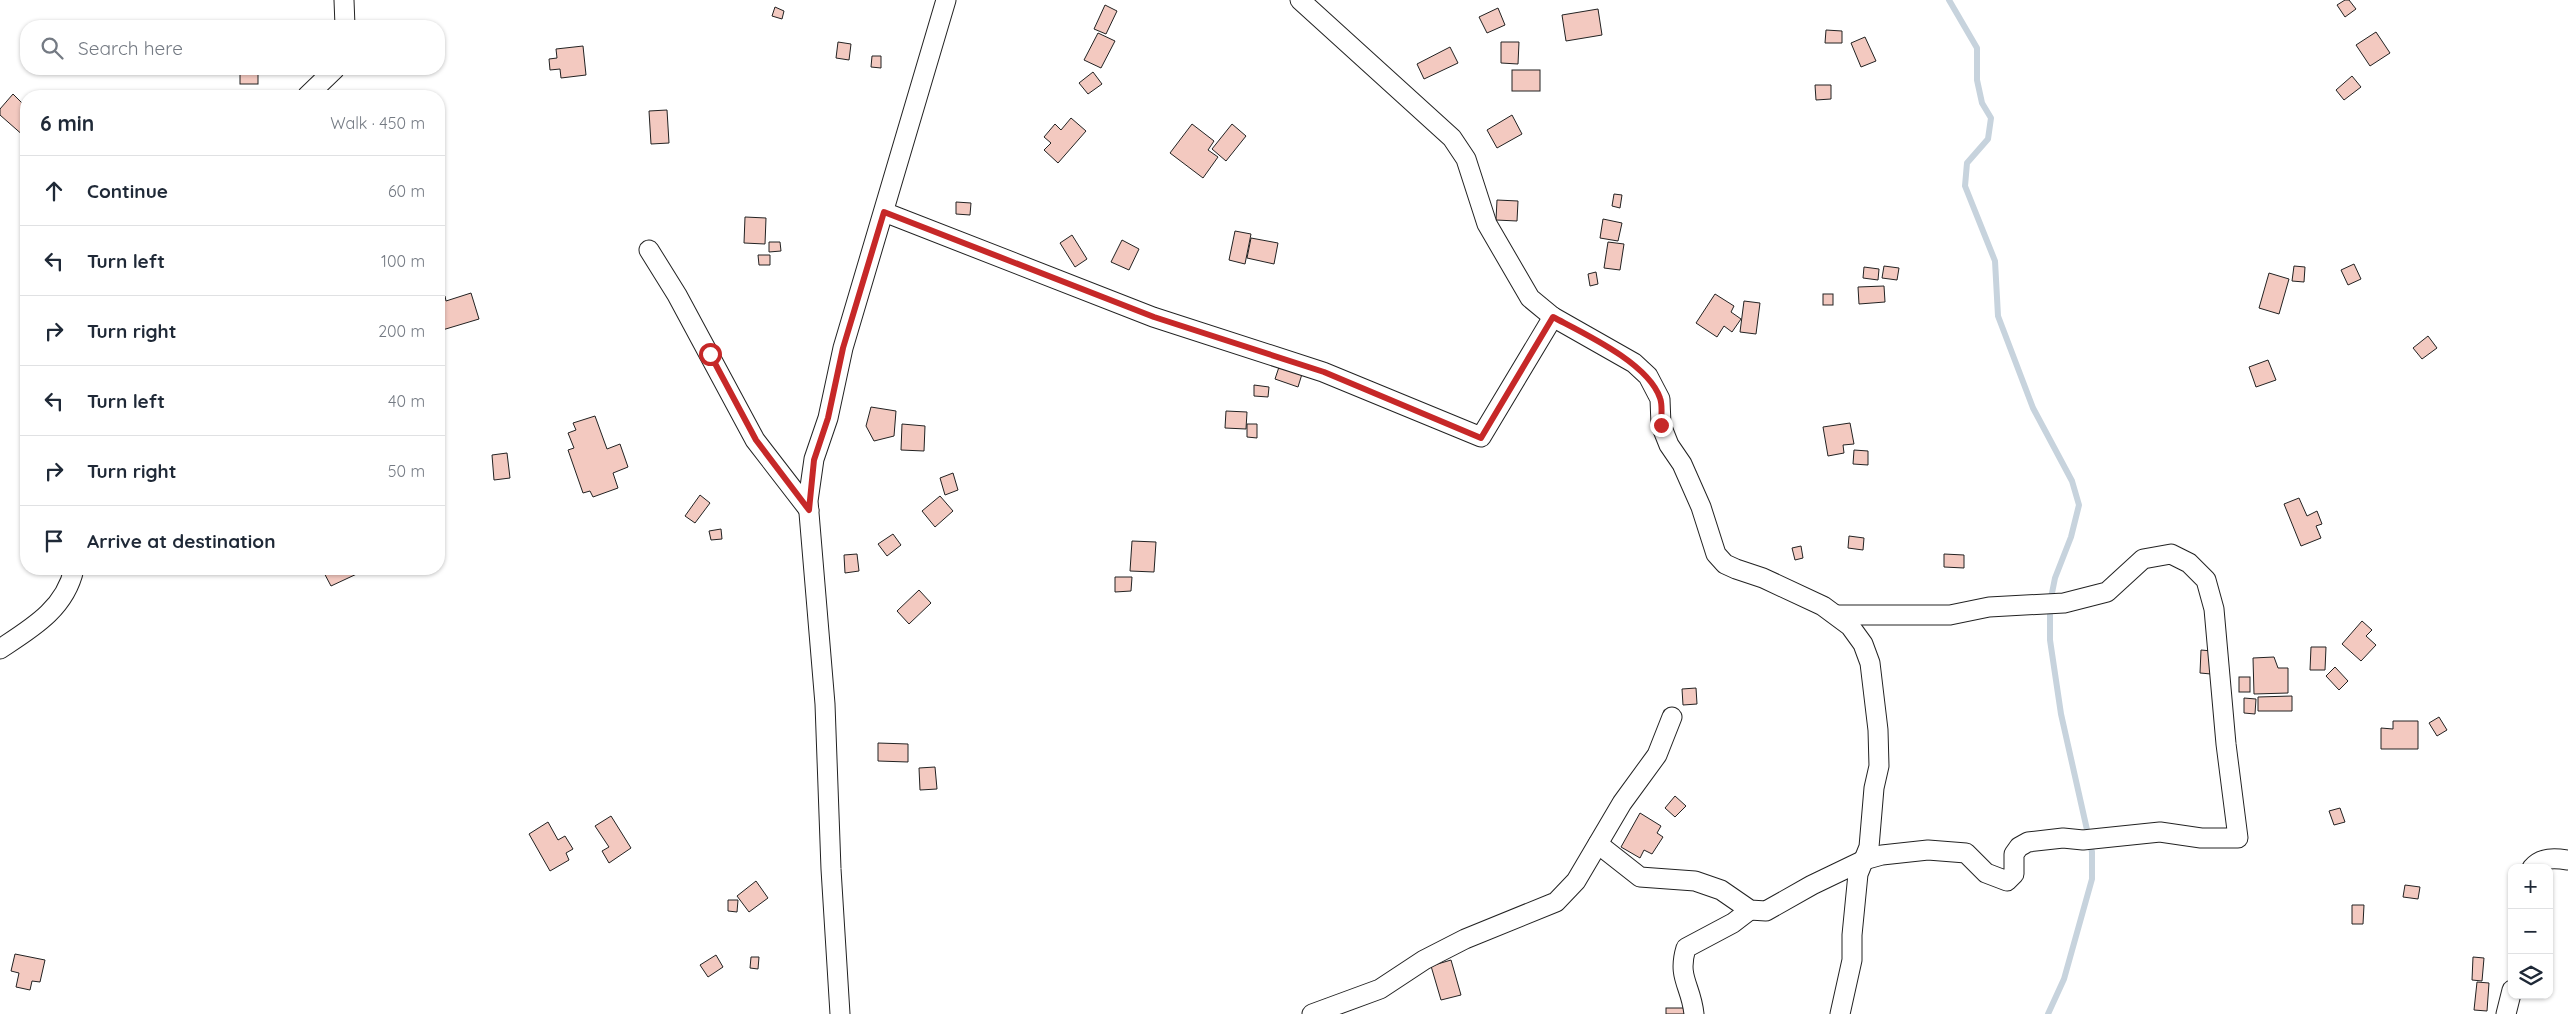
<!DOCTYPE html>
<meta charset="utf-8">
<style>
body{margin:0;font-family:Quicksand,sans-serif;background:#f6f6f7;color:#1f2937}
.controls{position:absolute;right:15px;bottom:15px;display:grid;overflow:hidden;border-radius:10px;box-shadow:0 1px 4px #0004}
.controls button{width:45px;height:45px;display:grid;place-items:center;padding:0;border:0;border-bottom:1px solid #e0e1e3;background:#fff;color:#1f2937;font:25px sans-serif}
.stop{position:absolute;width:15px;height:15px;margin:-11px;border:4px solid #c62828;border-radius:50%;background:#fff}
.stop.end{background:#c62828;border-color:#fff;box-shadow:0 1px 5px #0008}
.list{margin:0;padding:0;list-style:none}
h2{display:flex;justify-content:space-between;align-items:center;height:65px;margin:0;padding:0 20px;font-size:21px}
h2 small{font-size:16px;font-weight:400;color:#747a83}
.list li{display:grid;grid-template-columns:32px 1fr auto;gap:15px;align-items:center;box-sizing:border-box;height:70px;padding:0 20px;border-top:1px solid #e0e1e3}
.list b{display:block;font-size:19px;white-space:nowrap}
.list em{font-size:16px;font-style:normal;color:#747a83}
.icon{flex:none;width:28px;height:28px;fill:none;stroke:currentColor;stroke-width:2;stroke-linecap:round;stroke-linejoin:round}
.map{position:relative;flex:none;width:2568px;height:1014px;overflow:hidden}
.search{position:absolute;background:#fff;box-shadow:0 1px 4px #0004;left:20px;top:20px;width:425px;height:55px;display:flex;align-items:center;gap:12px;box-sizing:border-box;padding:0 18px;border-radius:20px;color:#747a83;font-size:19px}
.panel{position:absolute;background:#fff;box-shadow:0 1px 4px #0004;left:20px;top:90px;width:425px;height:485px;border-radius:20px}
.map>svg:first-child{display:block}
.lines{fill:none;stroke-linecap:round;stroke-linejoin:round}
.stream{stroke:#c7d3dd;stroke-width:6}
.building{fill:#f3c9c0;stroke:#222}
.minor-casing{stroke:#222;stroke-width:21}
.minor{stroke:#fff;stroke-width:19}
.route{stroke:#c62828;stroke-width:6}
</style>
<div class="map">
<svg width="2568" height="1014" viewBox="0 0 2568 1014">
<rect width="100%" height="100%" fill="#fff"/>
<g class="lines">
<!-- stream -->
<polyline class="stream" points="1949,0 1977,48 1977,80 1982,103 1991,118 1988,139 1967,163 1965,186 1995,261 1998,316 2033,408 2072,481 2079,505 2071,537 2055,578 2050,603 2050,640 2061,714 2092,852 2092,879 2064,979 2048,1014"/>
</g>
<!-- building -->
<g class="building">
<polygon points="2345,0 2349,0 2356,9 2345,17 2337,5"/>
<polygon points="1105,5 1117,11 1106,34 1094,29"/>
<polygon points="775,7 784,11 782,19 772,16"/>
<polygon points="1498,8 1505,25 1487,33 1479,17"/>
<polygon points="1598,9 1602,35 1566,41 1562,15"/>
<polygon points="1826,30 1842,31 1842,43 1825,43"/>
<polygon points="2376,32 2390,53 2370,66 2356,45"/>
<polygon points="1098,33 1115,41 1101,68 1084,60"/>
<polygon points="1865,37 1876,61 1861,67 1851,43"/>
<polygon points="838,42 851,44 849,60 836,58"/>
<polygon points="1501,42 1519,42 1518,64 1501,63"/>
<polygon points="583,46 586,75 561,78 560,69 550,70 549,59 557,58 556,49"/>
<polygon points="1450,47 1458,63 1424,79 1417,64"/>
<polygon points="872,56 881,56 881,68 871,67"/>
<rect x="240" y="69" width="18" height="15"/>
<rect x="1512" y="70" width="28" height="21"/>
<polygon points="1093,72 1102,84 1088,94 1079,83"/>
<polygon points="2352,76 2361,87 2344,100 2336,90"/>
<polygon points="1815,85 1831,85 1831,99 1816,100"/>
<polygon points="13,94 26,107 25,137 0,115 0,109"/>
<polygon points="667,110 669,143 651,144 649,111"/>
<polygon points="1512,115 1522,134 1497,148 1487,130"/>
<polygon points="1071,118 1086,131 1058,163 1044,150 1051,143 1044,137 1055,124 1061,130"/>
<polygon points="1192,124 1214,141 1208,150 1218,157 1203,178 1170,153"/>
<polygon points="1232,124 1246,136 1226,161 1212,149"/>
<polygon points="1614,194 1622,195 1620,208 1612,206"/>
<polygon points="1497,200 1518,201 1517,221 1496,220"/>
<polygon points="956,202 971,203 970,215 956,214"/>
<polygon points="745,217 766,218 765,244 744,243"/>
<polygon points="1603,219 1622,223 1618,241 1600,238"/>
<polygon points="1235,231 1251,234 1245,264 1229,260"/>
<polygon points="1072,235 1087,259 1075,267 1060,243"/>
<polygon points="1251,238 1278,243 1274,264 1247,258"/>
<polygon points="1122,240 1139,249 1129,270 1111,262"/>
<polygon points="769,242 780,242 781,251 769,252"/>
<polygon points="1608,242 1624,244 1620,270 1604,268"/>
<polygon points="758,255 770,255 770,265 759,265"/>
<polygon points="2354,264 2361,279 2348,285 2341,270"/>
<polygon points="1884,266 1899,268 1897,280 1882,278"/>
<polygon points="2294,266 2305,267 2304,282 2292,281"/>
<polygon points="1864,267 1879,269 1878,280 1863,278"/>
<polygon points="1596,272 1598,284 1590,286 1588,274"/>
<polygon points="2269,273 2289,279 2279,314 2259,308"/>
<polygon points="1884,286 1885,302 1859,304 1858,287"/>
<polygon points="471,293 479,319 439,331 439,298 445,296 446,301"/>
<polygon points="1715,294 1734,306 1731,312 1741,319 1732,332 1724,326 1717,337 1696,323"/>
<rect x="1823" y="294" width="10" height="11"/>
<polygon points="1744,301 1760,303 1756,334 1740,332"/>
<polygon points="2428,336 2437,348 2422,359 2413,348"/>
<polygon points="2268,360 2276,380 2256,387 2249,367"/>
<polygon points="1279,367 1302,374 1298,387 1275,379"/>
<polygon points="1254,385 1269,387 1268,397 1254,396"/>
<polygon points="871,407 896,411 894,436 874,441 866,426"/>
<polygon points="1226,411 1247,412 1246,429 1225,428"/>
<polygon points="595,416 607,449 620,444 628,467 613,473 618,488 593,497 590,491 583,493 568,450 574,448 568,433 576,430 573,423"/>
<polygon points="1850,423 1854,444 1843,445 1844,453 1828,456 1823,427"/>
<polygon points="902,424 925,426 924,451 901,450"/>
<polygon points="1247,424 1257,424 1257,438 1247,437"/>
<polygon points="1854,450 1868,451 1868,465 1853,464"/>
<polygon points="507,453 510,478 494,480 492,455"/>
<polygon points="953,473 958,490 945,495 940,478"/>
<polygon points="700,495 710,503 695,523 685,516"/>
<polygon points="940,496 953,511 935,527 922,511"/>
<polygon points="2299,498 2307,516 2317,511 2322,524 2316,526 2321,538 2301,546 2284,504"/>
<polygon points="721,529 722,539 711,540 709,531"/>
<polygon points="893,534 901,545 887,556 878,544"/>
<polygon points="1849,536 1864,538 1863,550 1848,548"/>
<polygon points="1132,541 1156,542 1154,572 1130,571"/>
<polygon points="1801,546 1803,558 1795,560 1792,548"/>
<polygon points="857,554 859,571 845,573 844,555"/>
<polygon points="1944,554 1964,555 1964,568 1944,567"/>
<polygon points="322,569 359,569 361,572 331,586"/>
<polygon points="1115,577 1132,577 1131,591 1115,592"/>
<polygon points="919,590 931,603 909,624 897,611"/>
<polygon points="2362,621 2372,630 2366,636 2376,645 2361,661 2342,644"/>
<polygon points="2311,647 2326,647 2325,670 2310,670"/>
<polygon points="2201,650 2212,651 2211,674 2200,673"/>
<polygon points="2274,657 2278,668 2288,668 2288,693 2254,694 2253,658"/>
<polygon points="2335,667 2348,681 2339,690 2326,676"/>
<rect x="2239" y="677" width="11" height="15"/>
<polygon points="1696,688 1697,704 1683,705 1682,689"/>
<polygon points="2292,696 2292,711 2258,711 2258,697"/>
<polygon points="2244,698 2256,699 2255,714 2244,713"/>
<polygon points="2439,717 2447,730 2437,736 2429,723"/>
<polygon points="2393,721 2418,721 2418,749 2381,749 2381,728 2393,729"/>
<polygon points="878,743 908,744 908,762 878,761"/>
<polygon points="935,767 937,789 920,790 919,768"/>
<polygon points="1675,796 1686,806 1675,817 1665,808"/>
<polygon points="2340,808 2345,822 2334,825 2329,811"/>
<polygon points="1640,813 1661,826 1657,833 1663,837 1652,854 1644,850 1640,858 1621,847"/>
<polygon points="611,816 631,848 609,863 602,851 609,847 595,826"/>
<polygon points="548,822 558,840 565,836 573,849 566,853 569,860 550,871 529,834"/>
<polygon points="756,881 768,898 749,912 737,896"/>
<polygon points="2405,885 2420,887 2418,899 2403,897"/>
<polygon points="728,900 738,900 737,912 728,911"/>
<polygon points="2352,905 2364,905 2363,924 2352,924"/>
<polygon points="15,954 45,960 40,982 32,981 30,990 16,987 19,973 11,971"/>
<polygon points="716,955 723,967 708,977 700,965"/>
<polygon points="751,957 759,957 758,969 750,968"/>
<polygon points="2473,957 2484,958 2482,981 2472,980"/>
<polygon points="1451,960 1461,995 1441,1000 1431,966"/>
<polygon points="2477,982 2489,983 2487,1011 2474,1010"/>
<rect x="1666" y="1008" width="20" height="6"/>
</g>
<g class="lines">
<defs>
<g id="minor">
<polyline points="344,0 345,26"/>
<polyline points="1300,0 1452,138 1466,159 1487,224 1530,298 1553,317 1634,363 1648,376 1660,399 1661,425 1669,445 1682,464 1701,507 1716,554 1725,564 1736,569 1763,578 1823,606 1850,626 1863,644 1870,663 1878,730 1879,766 1874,788 1869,847 1858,874 1852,935 1852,960 1840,1014"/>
<polyline points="307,96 335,69"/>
<polyline points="884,212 1153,317 1323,372 1481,437 1553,317"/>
<polyline points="649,250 677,295 755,440 809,510"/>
<path d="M0,649C32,628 65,609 74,569"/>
<polyline points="1598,844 1640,877 1695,881 1721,890 1750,910 1766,911 1812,885 1864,860 1882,855 1928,850 1966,853 1986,873 2007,881 2014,874 2014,854 2019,847 2028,842 2063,838 2083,840 2160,832 2201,838 2238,838 2226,744 2214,609 2206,580 2189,563 2171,554 2143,559 2107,592 2064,603 1989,607 1950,615 1837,615"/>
<path d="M2532,868C2541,857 2555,858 2568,860"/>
<polyline points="840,1014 831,869 825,704 808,501 814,459 828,418 843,348 946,0"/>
<polyline points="1312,1014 1380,989 1424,960 1465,939 1556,902 1576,881 1622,803 1657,755 1672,717"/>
<path d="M1694,1014C1691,985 1677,978 1686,948L1733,923L1750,910"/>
<polyline points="2506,1014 2512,990"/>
</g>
</defs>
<!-- minor casing -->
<use href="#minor" class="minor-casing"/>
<!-- minor -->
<use href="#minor" class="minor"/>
</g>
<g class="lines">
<!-- route -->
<path class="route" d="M710,354L756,440L809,510L814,460L828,418L843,348L884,212L1154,317L1324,372L1481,438L1553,317C1585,334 1648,363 1660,398C1663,406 1661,417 1661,425"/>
</g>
</svg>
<div class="controls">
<button>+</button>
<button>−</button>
<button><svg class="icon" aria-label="layers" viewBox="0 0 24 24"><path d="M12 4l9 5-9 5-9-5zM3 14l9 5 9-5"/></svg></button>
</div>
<div class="stop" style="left:710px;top:354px"></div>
<div class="stop end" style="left:1661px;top:425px"></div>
<div class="search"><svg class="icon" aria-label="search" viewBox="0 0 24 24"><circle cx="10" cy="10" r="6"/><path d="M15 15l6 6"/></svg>Search here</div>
<section class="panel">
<h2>6 min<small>Walk · 450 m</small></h2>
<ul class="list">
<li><svg class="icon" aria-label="ahead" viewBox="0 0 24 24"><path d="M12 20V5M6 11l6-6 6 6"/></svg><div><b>Continue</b></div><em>60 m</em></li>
<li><svg class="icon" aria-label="left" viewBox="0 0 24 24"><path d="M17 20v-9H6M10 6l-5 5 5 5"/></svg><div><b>Turn left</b></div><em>100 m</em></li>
<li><svg class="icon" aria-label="right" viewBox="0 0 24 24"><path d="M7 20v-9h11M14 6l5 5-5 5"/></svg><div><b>Turn right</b></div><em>200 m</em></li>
<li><svg class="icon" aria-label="left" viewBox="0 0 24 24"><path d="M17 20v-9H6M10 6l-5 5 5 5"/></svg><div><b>Turn left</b></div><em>40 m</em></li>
<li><svg class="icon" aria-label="right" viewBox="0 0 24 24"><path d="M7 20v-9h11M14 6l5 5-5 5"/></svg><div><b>Turn right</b></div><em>50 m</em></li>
<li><svg class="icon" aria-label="arrive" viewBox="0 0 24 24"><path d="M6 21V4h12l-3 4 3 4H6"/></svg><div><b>Arrive at destination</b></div></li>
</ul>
</section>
</div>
